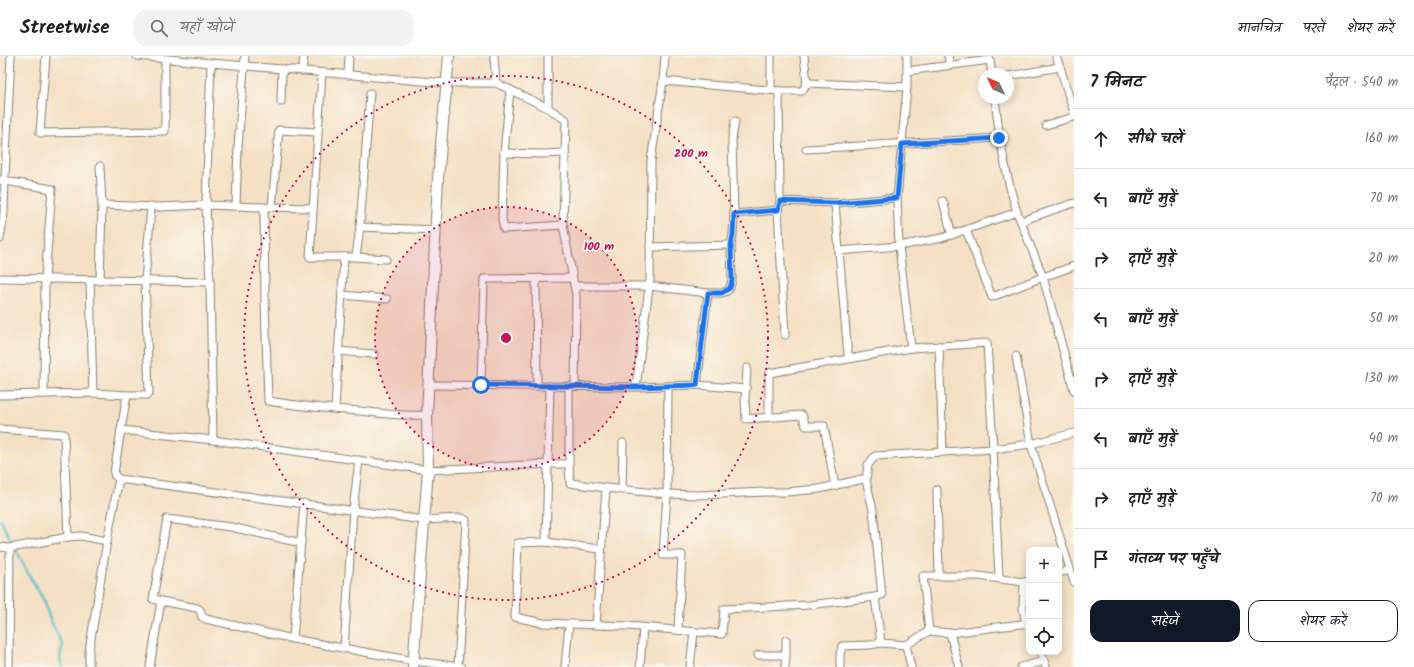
<!DOCTYPE html>
<html lang="hi">
<meta charset="utf-8">
<style>
body{margin:0;font-family:Kalam,"Playpen Sans Deva",sans-serif;background:#f2f2f2;color:#202124}
.controls{position:absolute;right:12px;bottom:12px;display:grid;overflow:hidden;border-radius:8px;box-shadow:0 2px 10px #0003}
.controls button{width:36px;height:36px;display:grid;place-items:center;padding:0;border:0;border-bottom:1px solid #e0e0e0;background:#fff;color:#202124;font:20px sans-serif}
.compass{position:absolute;left:978px;top:12px;width:36px;height:36px;border-radius:50%;background:#fff;box-shadow:0 2px 10px #0003;rotate:314deg}
.stop{position:absolute;width:12px;height:12px;margin:-9px;border:3px solid #1a73e8;border-radius:50%;background:#fff}
.stop.end{background:#1a73e8;border-color:#fff;box-shadow:0 1px 4px #0008}
.list{margin:0;padding:0;list-style:none}
h2{display:flex;justify-content:space-between;align-items:center;height:52px;margin:0;padding:0 16px;font-size:17px}
h2 small{font-size:13px;font-weight:400;color:#757577}
.list li{display:grid;grid-template-columns:26px 1fr auto;gap:12px;align-items:center;box-sizing:border-box;height:60px;padding:0 16px;border-top:1px solid #e0e0e0}
.list b{display:block;font-size:15px;white-space:nowrap}
.list em{font-size:13px;font-style:normal;color:#757577}
.actions{display:flex;gap:8px;padding:12px 16px}
.actions a{flex:1;padding:9px 0;border:1px solid #111827;border-radius:12px;text-align:center;font-size:14px;color:#111827}
.actions .main{background:#111827;color:#fff}
.icon{flex:none;width:22px;height:22px;fill:none;stroke:currentColor;stroke-width:2;stroke-linecap:round;stroke-linejoin:round}
.map{position:relative;flex:none;width:1074px;height:611px;overflow:hidden}
header{display:flex;align-items:center;gap:24px;box-sizing:border-box;height:56px;padding:0 20px;background:#fff;border-bottom:1px solid #e0e0e0}
header strong{font-size:19px}
nav{display:flex;gap:22px;margin-inline-start:auto;font-size:14px}
.search{width:280px;height:36px;background:#f2f2f2;display:flex;align-items:center;gap:10px;box-sizing:border-box;padding:0 14px;border-radius:12px;color:#757577;font-size:15px}
main{display:flex}
aside{flex:1;background:#fff}
.map>svg:first-child{display:block}
.lines{fill:none;stroke-linecap:round;stroke-linejoin:round}
.stream{stroke:#4ebbc8;stroke-width:2.5}
.street-casing{stroke:#887e70;stroke-width:9}
.secondary-casing{stroke:#887e70;stroke-width:12}
.street{stroke:#fff;stroke-width:7}
.secondary{stroke:#fff;stroke-width:10}
.route{stroke:#1a73e8;stroke-width:5}
.ring{fill:none;stroke:#c2185b;stroke-width:2;stroke-dasharray:2 4}
.centre{fill:#c2185b;stroke:#fbf7ec;stroke-width:2}
.ring-label{font-size:12px;text-anchor:middle;font-weight:bold;fill:#c2185b;stroke:#fbf7ec;stroke-width:3.5;stroke-linejoin:round;paint-order:stroke}
</style>
<header>
<strong>Streetwise</strong>
<div class="search"><svg class="icon" aria-label="search" viewBox="0 0 24 24"><circle cx="10" cy="10" r="6"/><path d="M15 15l6 6"/></svg>यहाँ खोजें</div>
<nav><a>मानचित्र</a><a>परतें</a><a>शेयर करें</a></nav>
</header>
<main>
<div class="map">
<svg width="1074" height="611" viewBox="0 0 1074 611">
<rect width="100%" height="100%" fill="#fbf7ec"/>
<filter id="ink" filterUnits="userSpaceOnUse"><feTurbulence type="fractalNoise" baseFrequency=".025" numOctaves="2"/><feDisplacementMap in="SourceGraphic" scale="8" xChannelSelector="R" yChannelSelector="G"/><feConvolveMatrix kernelMatrix="1 2 1 2 8 2 1 2 1" color-interpolation-filters="sRGB"/></filter>
<filter id="wash" filterUnits="userSpaceOnUse"><feTurbulence type="fractalNoise" baseFrequency=".012" numOctaves="4" result="noise"/><feDisplacementMap in="SourceGraphic" scale="16" xChannelSelector="R" yChannelSelector="G"/><feGaussianBlur stdDeviation="0.9" result="paint"/><feColorMatrix in="noise" values="0 0 0 0 0 0 0 0 0 0 0 0 0 0 0 0 0 1.4 0 .05"/><feComposite in="paint" operator="in"/></filter>
<g filter="url(#wash)">
<rect width="100%" height="100%" fill="#f4e0c5"/>
<g class="lines">
<!-- stream -->
<polyline class="stream" points="0,463 28,517 45,546 49,561 63,590 60,601 62,611"/>
</g>
</g>
<g filter="url(#ink)">
<g class="lines">
<defs>
<g id="street">
<polyline points="46,0 40,77 165,75 165,3"/>
<polyline points="137,0 211,7"/>
<polyline points="494,0 496,27"/>
<polyline points="804,0 807,27"/>
<polyline points="948,0 950,9"/>
<polyline points="1056,0 1060,11"/>
<polyline points="302,15 304,0"/>
<polyline points="907,15 990,4 992,18"/>
<polyline points="322,17 310,201 356,201 360,171"/>
<polyline points="348,19 349,0"/>
<polyline points="1008,20 1060,11 1074,57"/>
<polyline points="663,25 665,0"/>
<polyline points="510,34 504,97 502,163 504,173 563,169"/>
<polyline points="771,34 771,0"/>
<polyline points="779,35 802,35 807,27 907,31"/>
<polyline points="370,37 360,171 436,174"/>
<polyline points="281,46 282,13"/>
<polyline points="548,52 566,64 563,169 576,239 575,330"/>
<polyline points="1046,69 1074,61"/>
<polyline points="806,93 999,82"/>
<polyline points="504,97 541,98 565,97"/>
<polyline points="0,124 52,133 45,223 44,338"/>
<polyline points="897,142 907,31 907,0"/>
<polyline points="780,145 778,154 785,279"/>
<polyline points="943,145 952,179"/>
<path d="M835,147L839,195L899,190L942,182L1017,156C1005,118 999,81 995,42"/>
<path d="M102,149L160,151L206,149L264,151L265,245L268,345C299,350 329,353 360,355C382,358 404,360 427,359"/>
<polyline points="236,150 238,91 245,0"/>
<polyline points="269,151 313,152"/>
<polyline points="272,151 279,74 317,76"/>
<polyline points="1017,156 1043,221 1074,210"/>
<polyline points="734,158 778,154"/>
<polyline points="1021,165 1074,147"/>
<polyline points="966,174 992,241 1043,221 1074,334"/>
<polyline points="0,183 4,157 5,120 11,0"/>
<polyline points="650,191 731,189"/>
<polyline points="839,195 848,299 854,302 911,292"/>
<polyline points="356,201 386,203"/>
<polyline points="0,222 210,226"/>
<polyline points="536,223 537,330"/>
<polyline points="90,224 93,337"/>
<polyline points="100,225 102,149 100,110"/>
<polyline points="574,230 649,230 708,237 722,237 727,235 730,232 732,224 731,189 733,179 734,158 732,83 735,65"/>
<polyline points="342,239 387,243"/>
<polyline points="939,290 943,396"/>
<polyline points="338,295 374,298"/>
<polyline points="1016,300 1031,388 1074,377"/>
<polyline points="747,312 745,344 746,363 802,359 806,370 824,370 835,430"/>
<polyline points="429,329 636,331 650,224 651,105 663,25 779,35 780,145 835,147 897,142 899,190 911,292 987,287 993,393 1031,388 1074,526"/>
<polyline points="481,329 484,223 572,222"/>
<polyline points="697,329 708,237"/>
<polyline points="550,330 546,486 518,487 515,561 543,567 628,570 722,578 724,553 809,549 875,541 881,587 906,589 929,575"/>
<polyline points="668,330 667,438 663,499 682,499 678,574"/>
<polyline points="636,331 697,329 746,333"/>
<polyline points="0,339 93,337 127,339 121,374"/>
<polyline points="127,339 147,339 149,337 145,225 151,151"/>
<polyline points="335,353 344,201"/>
<polyline points="769,361 769,317 854,302"/>
<polyline points="0,373 64,378 68,481"/>
<polyline points="213,384 210,226 206,149 211,7 446,27 496,27 548,52 548,0"/>
<polyline points="569,408 570,427 606,432 667,438 698,439 766,436 786,436 819,433 863,423 866,424 873,454 882,539 875,541"/>
<polyline points="119,423 115,420 114,417 121,374 213,384 428,414 549,408 569,408 569,330"/>
<polyline points="866,424 868,409 875,400 993,393 999,522"/>
<polyline points="622,434 623,387"/>
<polyline points="937,434 939,520"/>
<polyline points="304,447 293,583 414,605 462,611"/>
<polyline points="107,485 119,423 424,464 462,462 466,464 458,611"/>
<polyline points="546,486 600,493"/>
<polyline points="0,491 10,492 68,481 81,480 107,485 89,595 89,611"/>
<polyline points="1059,517 1070,514"/>
<polyline points="1024,526 1023,552 1026,568"/>
<polyline points="161,545 153,543 167,463 231,471 301,487"/>
<polyline points="596,569 606,432"/>
<polyline points="950,577 1029,567"/>
<polyline points="906,589 911,611"/>
<polyline points="344,593 353,454 359,404"/>
<polyline points="1041,596 1046,611"/>
<polyline points="758,599 786,599 785,611"/>
<polyline points="786,599 786,584"/>
<polyline points="9,611 10,492"/>
<polyline points="150,611 161,545 197,552 200,554 202,561 206,563 293,583"/>
<polyline points="565,611 569,568"/>
<polyline points="640,611 643,572"/>
<polyline points="690,611 694,576"/>
<polyline points="840,611 840,598 842,590 869,589 881,587"/>
<polyline points="959,611 950,577 929,575 923,520 978,520 1024,526 1029,525"/>
<polyline points="1021,611 1044,605"/>
</g>
<polyline id="secondary" points="413,611 428,414 427,359 438,122 449,0"/>
</defs>
<!-- street casing -->
<use href="#street" class="street-casing"/>
<!-- secondary casing -->
<use href="#secondary" class="secondary-casing"/>
<!-- street -->
<use href="#street" class="street"/>
<!-- secondary -->
<use href="#secondary" class="secondary"/>
</g>
</g>
<g class="lines" filter="url(#ink)">
<!-- route -->
<polyline class="route" points="481,329 636,331 697,329 708,237 722,237 730,232 732,224 731,189 733,179 734,158 778,154 780,145 835,147 897,142 902,88 999,82"/>
</g>
<!-- distance rings -->
<circle cx="506" cy="282" r="131" fill="#c2185b" fill-opacity=".12"/>
<g class="ring">
<circle cx="506" cy="282" r="131"/>
<circle cx="506" cy="282" r="262"/>
</g>
<circle cx="506" cy="282" r="6" class="centre"/>
<g class="ring-label">
<text x="691" y="101">200 m</text>
<text x="599" y="194">100 m</text>
</g>
</svg>
<div class="controls">
<button>+</button>
<button>−</button>
<button><svg class="icon" aria-label="locate" viewBox="0 0 24 24"><circle cx="12" cy="12" r="6"/><path d="M12 2v4M12 18v4M2 12h4M18 12h4"/></svg></button>
</div>
<svg class="compass" viewBox="-18 -18 36 36"><path d="M0-13l5 13h-10z" fill="#e53935"/><path d="M0 13l5-13h-10z" fill="#757577"/></svg>
<div class="stop" style="left:481px;top:329px"></div>
<div class="stop end" style="left:999px;top:82px"></div>
</div>
<aside>
<h2>7 मिनट<small>पैदल · 540 m</small></h2>
<ul class="list">
<li><svg class="icon" aria-label="ahead" viewBox="0 0 24 24"><path d="M12 20V5M6 11l6-6 6 6"/></svg><div><b>सीधे चलें</b></div><em>160 m</em></li>
<li><svg class="icon" aria-label="left" viewBox="0 0 24 24"><path d="M17 20v-9H6M10 6l-5 5 5 5"/></svg><div><b>बाएँ मुड़ें</b></div><em>70 m</em></li>
<li><svg class="icon" aria-label="right" viewBox="0 0 24 24"><path d="M7 20v-9h11M14 6l5 5-5 5"/></svg><div><b>दाएँ मुड़ें</b></div><em>20 m</em></li>
<li><svg class="icon" aria-label="left" viewBox="0 0 24 24"><path d="M17 20v-9H6M10 6l-5 5 5 5"/></svg><div><b>बाएँ मुड़ें</b></div><em>50 m</em></li>
<li><svg class="icon" aria-label="right" viewBox="0 0 24 24"><path d="M7 20v-9h11M14 6l5 5-5 5"/></svg><div><b>दाएँ मुड़ें</b></div><em>130 m</em></li>
<li><svg class="icon" aria-label="left" viewBox="0 0 24 24"><path d="M17 20v-9H6M10 6l-5 5 5 5"/></svg><div><b>बाएँ मुड़ें</b></div><em>40 m</em></li>
<li><svg class="icon" aria-label="right" viewBox="0 0 24 24"><path d="M7 20v-9h11M14 6l5 5-5 5"/></svg><div><b>दाएँ मुड़ें</b></div><em>70 m</em></li>
<li><svg class="icon" aria-label="arrive" viewBox="0 0 24 24"><path d="M6 21V4h12l-3 4 3 4H6"/></svg><div><b>गंतव्य पर पहुँचे</b></div></li>
</ul>
<div class="actions"><a class="main">सहेजें</a><a>शेयर करें</a></div>
</aside>
</main>
